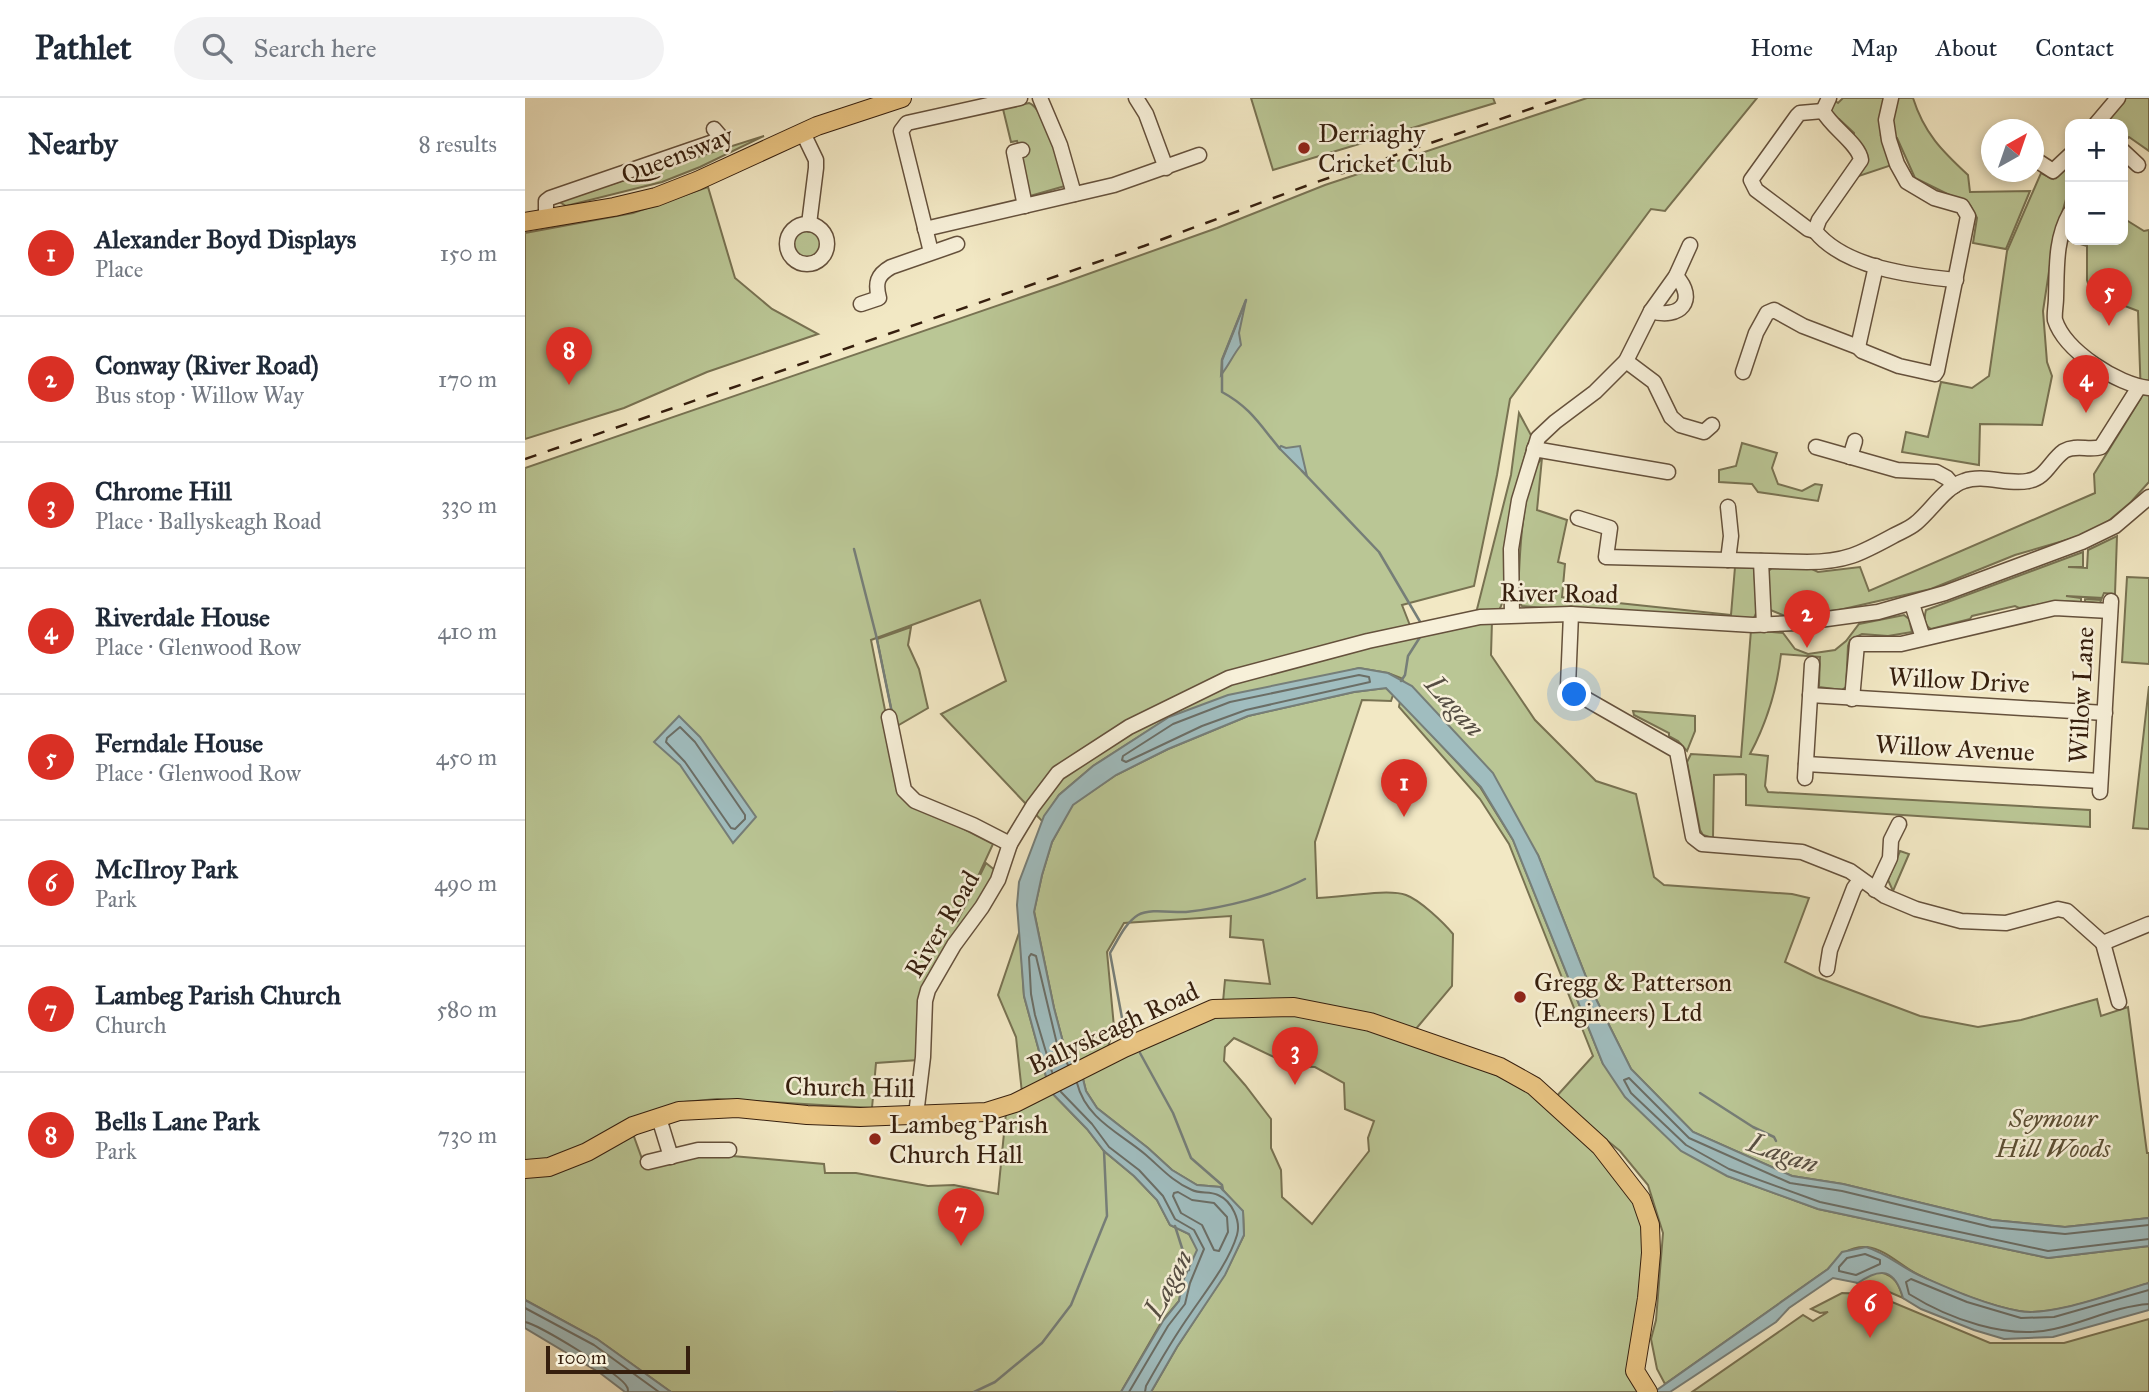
<!DOCTYPE html>
<meta charset="utf-8">
<style>
body{margin:0;font-family:"IM FELL Great Primer",serif;background:#f2f2f3;color:#1f2937}
.controls{position:absolute;right:21px;top:21px;display:grid;overflow:hidden;border-radius:14px;box-shadow:0 4px 10px #0003}
.controls button{width:63px;height:63px;display:grid;place-items:center;padding:0;border:0;border-bottom:2px solid #e0e1e3;background:#fff;color:#1f2937;font:35px sans-serif}
.compass{position:absolute;left:1456px;top:21px;width:63px;height:63px;border-radius:50%;background:#fff;box-shadow:0 4px 10px #0003;rotate:40deg}
.scale{position:absolute;left:21px;bottom:18px;width:144px;box-sizing:border-box;padding-left:7px;border:4px solid #361f0e;border-top:0;font-size:19px;line-height:24px;white-space:nowrap;color:#361f0e;-webkit-text-stroke:5px #f7f0d9;paint-order:stroke}
.you{position:absolute;left:1050px;top:597px;width:24px;height:24px;margin:-18px;border:5px solid #fff;border-radius:50%;background:#1a73e8;box-shadow:0 0 0 10px #1a73e833}
.badge{display:grid;place-items:center;width:46px;height:46px;border-radius:50%;background:#d93025;color:#fff;font-size:23px;font-weight:700}
.pin{position:absolute;translate:-50% -58px;filter:drop-shadow(0 2px 4px #0008)}
.pin::after{content:'';position:absolute;top:37px;width:24px;height:21px;background:inherit;clip-path:polygon(0 0,100% 0,50% 100%)}
.list{margin:0;padding:0;list-style:none}
h2{display:flex;justify-content:space-between;align-items:center;height:91px;margin:0;padding:0 28px;font-size:30px}
h2 small{font-size:23px;font-weight:400;color:#747a83}
.list li{display:grid;grid-template-columns:46px 1fr auto;gap:21px;align-items:center;box-sizing:border-box;height:126px;padding:0 28px;border-top:2px solid #e0e1e3}
.list b{display:block;font-size:26px;white-space:nowrap}
.list p{margin:0;font-size:23px;white-space:nowrap;color:#747a83}
.list em{font-size:23px;font-style:normal;color:#747a83}
.icon{flex:none;width:38px;height:38px;fill:none;stroke:currentColor;stroke-width:2;stroke-linecap:round;stroke-linejoin:round}
.map{position:relative;flex:none;width:1624px;height:1294px;overflow:hidden}
header{display:flex;align-items:center;gap:42px;box-sizing:border-box;height:98px;padding:0 35px;background:#fff;border-bottom:2px solid #e0e1e3}
header strong{font-size:33px}
nav{display:flex;gap:38px;margin-inline-start:auto;font-size:24px}
.search{width:490px;height:63px;background:#f2f2f3;display:flex;align-items:center;gap:18px;box-sizing:border-box;padding:0 24px;border-radius:38px;color:#747a83;font-size:26px}
main{display:flex}
aside{flex:1;background:#fff}
.map>svg:first-child{display:block}
.green{fill:#bac695;stroke:#787252;stroke-width:2;fill-rule:evenodd}
.water{fill:#a0bdbf;stroke:#767e78;stroke-width:2}
.lines{fill:none;stroke-linecap:round;stroke-linejoin:round}
.shore{stroke:#6b6e66;stroke-width:2}
.stream{stroke:#767e78;stroke-width:2.5}
.minor-casing{stroke:#65513c;stroke-width:17}
.major-casing{stroke:#361f0e;stroke-width:20}
.minor{stroke:#f7f0d9;stroke-width:14}
.major{stroke:#e9c482;stroke-width:18}
.rail{stroke:#361f0e;stroke-width:2.5;stroke-dasharray:12 12;stroke-linecap:butt}
.poi-dot{fill:#8f2418;stroke:#f7f0d9;stroke-width:2.5}
.labels{text-anchor:middle;dominant-baseline:central;stroke-width:5;stroke-linejoin:round;paint-order:stroke}
.poi-label{font-size:26px;fill:#361f0e;stroke:#f7f0d9;text-anchor:start}
.street-label{font-size:26px;fill:#361f0e;stroke:#f7f0d9}
.park-label{font-size:26px;font-style:italic;fill:#5e5136;stroke:#f7f0d9}
.water-label{font-size:28px;font-style:italic;fill:#564e43;stroke:#f7f0d9}
</style>
<header>
<strong>Pathlet</strong>
<div class="search"><svg class="icon" aria-label="search" viewBox="0 0 24 24"><circle cx="10" cy="10" r="6"/><path d="M15 15l6 6"/></svg>Search here</div>
<nav><a>Home</a><a>Map</a><a>About</a><a>Contact</a></nav>
</header>
<main>
<aside>
<h2>Nearby<small>8 results</small></h2>
<ul class="list">
<li><span class="badge">1</span><div><b>Alexander Boyd Displays</b><p>Place</p></div><em>150 m</em></li>
<li><span class="badge">2</span><div><b>Conway (River Road)</b><p>Bus stop · Willow Way</p></div><em>170 m</em></li>
<li><span class="badge">3</span><div><b>Chrome Hill</b><p>Place · Ballyskeagh Road</p></div><em>330 m</em></li>
<li><span class="badge">4</span><div><b>Riverdale House</b><p>Place · Glenwood Row</p></div><em>410 m</em></li>
<li><span class="badge">5</span><div><b>Ferndale House</b><p>Place · Glenwood Row</p></div><em>450 m</em></li>
<li><span class="badge">6</span><div><b>McIlroy Park</b><p>Park</p></div><em>490 m</em></li>
<li><span class="badge">7</span><div><b>Lambeg Parish Church</b><p>Church</p></div><em>580 m</em></li>
<li><span class="badge">8</span><div><b>Bells Lane Park</b><p>Park</p></div><em>730 m</em></li>
</ul>
</aside>
<div class="map">
<svg width="1624" height="1294" viewBox="0 0 1624 1294">
<rect width="100%" height="100%" fill="#f2e8c4"/>
<filter id="stains"><feTurbulence type="fractalNoise" baseFrequency=".00286" numOctaves="4"/><feColorMatrix values="0 0 0 0 .2 0 0 0 0 .09 0 0 0 0 .02 0 0 0 .5 -.17"/></filter>
<radialGradient id="worn" r=".72"><stop offset=".6" stop-color="#630" stop-opacity="0"/><stop offset="1" stop-color="#630" stop-opacity=".3"/></radialGradient>
<!-- green -->
<g class="green">
<polygon points="726,0 968,0 970,5 748,72"/>
<path d="M1062,0H1232L1140,113L1126,111L985,301L972,377L949,488L877,507L886,530L949,523L986,377L994,315L1007,339L1003,346C998,366 992,385 988,405C982,438 990,498 967,523L966,557L1010,622L1071,683L1111,696L1129,779L1139,787L1267,796L1284,800L1260,864L1291,879L1395,918L1453,929L1496,922L1572,901L1576,918L1603,909L1622,1055H1624V1120L1540,1129L1467,1122L1318,1086L1267,1078L1168,1034L1106,971L1065,889L1013,757L876,580L863,575L834,570L645,619L568,668L534,697L517,723L416,616L481,583L455,502L346,542L376,692L388,705L468,746L432,824L461,765L471,773C453,818 414,847 397,892C391,906 394,945 393,962L351,965L347,1010L192,1001L159,1004L101,1027L108,1036L120,1069L184,1056L299,1066L300,1075H331L403,1088L429,1087L473,1096L481,1015L525,993L562,1031L579,1053L609,1078L632,1102L645,1127L664,1136L673,1152L658,1183L654,1203L637,1223L596,1294H146L72,1241L0,1202V370L535,186L692,130L800,87Z"/>
<path d="M1318,0H1388C1399,35 1417,53 1443,77L1445,94L1505,93L1481,151L1448,145L1452,120L1445,107L1390,80L1372,40L1356,38L1367,67L1334,78L1330,76L1329,35L1314,21L1307,20L1303,6L1308,1L1313,5Z"/>
<polygon points="1599,0 1624,0 1624,53 1604,39 1598,45 1598,26 1576,26"/>
<path d="M504,5C520,10 535,71 540,88L505,98L493,46L492,43L486,44L478,11Z"/>
<polygon points="239,38 175,69 137,84 41,108 33,103"/>
<polygon points="1545,61 1545,87 1528,147 1518,213 1522,264 1527,278 1517,327 1455,326 1454,367 1377,354 1381,334 1403,339 1416,284 1447,290 1464,278 1482,153 1516,75 1528,81"/>
<polygon points="183,89 210,180 247,211 293,236 182,274 99,310 0,341 0,135 108,115"/>
<polygon points="1598,120 1619,133 1624,132 1624,384 1606,404 1580,426 1552,439 1490,457 1406,491 1314,512 1260,518 1243,511 1240,476 1247,470 1287,471 1293,474 1335,469 1344,493 1570,395 1569,376 1616,300 1613,213 1566,195 1562,182 1562,148 1542,142 1545,133 1545,142 1598,142"/>
<circle cx="282" cy="144" r="15"/>
<polygon points="1217,345 1252,355 1247,370 1253,386 1277,393 1290,386 1297,387 1293,403 1233,394 1227,386 1194,384 1194,372 1211,368"/>
<path d="M1017,360L1012,412L1042,422L1033,464L1040,466L1037,499L1206,517L1210,469L1229,470L1232,513L1229,520L1221,525L997,508L993,502C994,470 996,382 1017,360Z"/>
<path d="M1592,438L1590,496L1579,495L1575,505L1560,504V501L1576,502L1577,500L1541,498L1556,500V504L1533,503L1494,510L1490,508L1447,518L1445,521L1406,531C1399,528 1399,519 1401,512L1558,454V469H1543L1562,470L1563,452Z"/>
<polygon points="1602,479 1624,480 1624,566 1597,564"/>
<path d="M1379,517L1384,521L1387,534L1363,538L1337,536L1325,542L1323,548L1321,589L1317,592L1294,589L1295,559L1256,556C1252,591 1242,624 1225,656L1243,658L1240,688L1243,694L1565,712V729L1221,707V677L1218,676L1189,677L1188,740L1178,737L1175,732L1162,664L1166,656L1216,659L1226,532L1258,535L1270,551L1283,556L1310,552L1321,543L1334,526Z"/>
<polygon points="386,529 383,547 394,571 403,610 372,628 366,610 352,541"/>
<polygon points="1624,588 1624,731 1608,730"/>
<path d="M861,590L868,597L866,603L837,602L790,744L792,800C815,800 862,790 881,797C895,802 919,825 928,836L927,888L890,932L845,919L768,903L698,904L700,882L745,886L738,842L705,839L706,818L599,825L582,854L589,929L583,949L576,953L582,964L689,915L770,913L845,929L882,940L1007,992L1089,1071L1112,1102L1120,1128L1121,1190L1104,1268V1276L1114,1294H626L652,1249L700,1176L719,1137L718,1114L695,1089L672,1087L647,1072L623,1050L572,1010L561,993L557,977L538,944L529,910L509,813L517,777L527,744L547,707L591,677L643,651L723,618L829,594ZM709,940L768,968L790,969L819,985L820,1011L849,1023L843,1040L844,1053L787,1126L757,1099L756,1072L746,1050V1021L720,987L699,963L700,949Z"/>
<path d="M875,603L955,689L988,742L1078,966L1202,1078L1293,1111L1523,1160L1624,1148V1185C1590,1195 1528,1219 1494,1213C1466,1208 1420,1191 1394,1177C1377,1169 1361,1151 1342,1149C1323,1148 1314,1158 1303,1171L1140,1286L1132,1271L1126,1241L1131,1222L1138,1135L1123,1087L1095,1053L1030,1000L1068,958L984,746L955,701L874,609Z"/>
<polygon points="1108,613 1170,618 1170,633 1162,653 1153,643 1144,638 1144,635 1109,617"/>
<polygon points="1375,753 1384,756 1368,793 1363,782"/>
<polygon points="495,832 499,898 522,982 497,995 491,939 473,897"/>
<path d="M1355,1174C1370,1178 1374,1186 1378,1200L1348,1187L1333,1185L1343,1177Z"/>
<polygon points="1317,1195 1348,1196 1465,1245 1539,1245 1624,1221 1624,1294 1167,1294 1278,1217 1288,1223 1303,1214 1295,1215 1286,1211"/>
</g>
<!-- water -->
<g class="water">
<path d="M721,202L714,235L716,247C708,257 704,267 696,277L697,262Z"/>
<polygon points="756,348 761,350 775,348 782,378 754,350"/>
<polygon points="834,570 863,575 887,588 968,675 1013,757 1065,889 1106,971 1168,1034 1267,1078 1318,1086 1467,1122 1540,1129 1624,1120 1624,1148 1523,1160 1293,1111 1202,1078 1156,1053 1100,999 1078,966 988,742 956,689 861,590 829,594 723,618 643,651 591,677 548,707 527,744 517,777 509,814 529,910 538,944 557,977 561,993 572,1010 623,1050 647,1072 672,1087 695,1089 718,1113 719,1137 700,1177 652,1249 626,1294 596,1294 638,1223 654,1203 658,1183 672,1152 664,1136 645,1127 632,1102 609,1078 579,1053 562,1031 525,993 499,898 492,807 494,784 519,718 534,697 568,668 644,619 703,597"/>
<polygon points="154,618 175,639 231,719 208,745 155,667 129,644"/>
<path d="M1341,1149C1362,1155 1378,1171 1398,1179C1428,1192 1461,1207 1494,1213C1527,1219 1590,1194 1624,1185V1212L1528,1239L1479,1241L1449,1232L1396,1211L1378,1200C1370,1172 1357,1168 1333,1185L1308,1180L1264,1210L1251,1224L1145,1294H1129L1303,1171L1317,1154Z"/>
<polygon points="0,1202 72,1241 146,1294 100,1294 75,1275 0,1230"/>
</g>
<g class="lines">
<!-- shore -->
<g class="shore">
<polygon points="834,577 844,579 845,584 721,612 677,628 601,664 597,662 598,658 648,626 705,604"/>
<polygon points="155,629 170,644 220,717 220,721 210,731 206,730 160,664 141,644 142,640"/>
<polyline points="527,974 510,917 506,896 504,859 506,856 511,858 532,946 543,967"/>
<path d="M552,985C561,1021 595,1035 621,1057C636,1070 648,1084 667,1092C675,1096 685,1093 693,1097C707,1103 716,1123 712,1137C704,1164 681,1193 666,1215C649,1239 635,1263 621,1288L620,1294"/>
<polyline points="536,994 567,1026 584,1049 614,1072 638,1098 650,1121 669,1132 679,1151 665,1185 660,1206 643,1228 604,1294"/>
<polygon points="653,1094 667,1102 689,1105 702,1119 703,1134 694,1153 689,1152 677,1127 656,1115 648,1098 649,1095"/>
<polyline points="1624,1127 1540,1136 1466,1129 1317,1093 1265,1085 1164,1040 1104,980 1099,982 1106,995 1161,1047 1204,1071 1295,1104 1523,1153 1624,1141"/>
<polygon points="1340,1156 1355,1162 1355,1166 1331,1177 1314,1173 1314,1169 1322,1160"/>
<path d="M1624,1192L1529,1219L1496,1220L1442,1204L1386,1181L1381,1184L1384,1196C1424,1221 1482,1242 1529,1231C1561,1224 1592,1208 1624,1206"/>
<polyline points="0,1210 69,1247 134,1294"/>
<path d="M0,1224C13,1226 97,1277 102,1289C103,1290 103,1292 103,1294"/>
</g>
<!-- stream -->
<g class="stream">
<path d="M721,202L697,262V294C725,309 735,327 755,351"/>
<polyline points="777,373 854,454 897,527"/>
<polyline points="329,451 351,537 367,615"/>
<polyline points="876,583 880,577 883,558 897,536"/>
<path d="M606,938L597,920L585,855C593,842 600,825 613,817C626,810 647,815 661,814C699,810 747,798 780,781"/>
<polyline points="615,955 648,1015 666,1060 697,1087 698,1092"/>
<polyline points="1175,995 1228,1029 1249,1039 1251,1043"/>
<polyline points="650,1128 664,1172"/>
<polyline points="309,1294 371,1294"/>
<polyline points="449,1294 470,1284 517,1245 546,1207 582,1118 579,1053"/>
</g>
<defs>
<g id="minor">
<polyline points="515,0 535,47 549,96"/>
<polyline points="611,0 621,16 641,70"/>
<path d="M1304,0L1298,13C1307,30 1334,46 1336,62L1294,122L1290,133C1320,170 1387,178 1431,182"/>
<polyline points="1571,26 1593,0"/>
<polyline points="278,35 291,62 291,70 284,126"/>
<polyline points="497,52 489,54 500,108"/>
<polyline points="1598,53 1613,67"/>
<polyline points="1508,60 1528,73 1545,57"/>
<path d="M1545,115C1530,141 1532,171 1531,200C1531,207 1529,216 1530,222C1540,253 1593,287 1624,290"/>
<polyline points="21,121 21,103 25,100 188,44 195,38 189,31"/>
<circle cx="282" cy="146" r="20"/>
<polyline points="400,131 589,87 674,57"/>
<polyline points="1290,133 1283,131 1231,92 1226,82 1272,18 1275,15 1298,13"/>
<polyline points="406,154 376,33 382,25 495,0"/>
<path d="M336,206L354,200C350,185 352,177 366,169L432,146"/>
<path d="M1126,213C1155,222 1173,202 1151,178"/>
<polyline points="1333,249 1351,168"/>
<polyline points="1101,263 1129,284 1146,319 1155,327 1179,334 1187,327"/>
<polyline points="1218,274 1231,235 1242,215 1249,212 1278,228 1333,249 1337,253 1374,268 1410,276 1412,273 1443,118 1437,108 1409,100 1382,84 1372,66 1364,42 1361,22 1366,0"/>
<polyline points="1291,349 1372,372 1411,374 1422,380 1429,388"/>
<polyline points="1009,351 1143,374"/>
<polyline points="1325,359 1330,343"/>
<path d="M1053,420L1085,430L1081,459L1282,464C1320,464 1335,456 1368,438C1375,434 1384,431 1391,425C1406,413 1420,389 1439,383C1459,376 1482,387 1503,383C1521,380 1525,363 1539,353C1551,346 1564,353 1576,349L1614,289"/>
<polyline points="1203,462 1206,438 1203,409"/>
<polyline points="1236,463 1239,527"/>
<polyline points="1387,506 1398,540"/>
<polyline points="1046,516 1043,588 1047,593 1152,653 1168,739 1177,746 1277,754 1325,773 1360,798 1391,811 1436,823 1481,825 1533,811 1542,813 1578,845 1624,826"/>
<polyline points="987,517 986,451 994,402 1013,340 1030,324 1070,294 1101,263 1126,213 1151,178 1165,147"/>
<polyline points="1285,597 1580,615"/>
<polyline points="1327,601 1332,546 1376,546 1530,510 1585,513"/>
<polyline points="364,619 379,692 390,703 448,727 485,746"/>
<polyline points="1281,666 1575,683"/>
<polyline points="1280,680 1287,566"/>
<polyline points="1575,694 1586,503"/>
<polyline points="1350,792 1365,760 1366,742 1374,726"/>
<polyline points="1578,845 1594,904"/>
<polyline points="1302,871 1305,852 1329,790 1335,782"/>
<polyline points="391,1017 398,959 400,903 403,892 429,847 457,809 473,782 485,746 508,708 533,675 604,629 704,580 843,543 955,519 1046,516 1228,527 1272,525 1353,514 1420,495 1557,444 1590,428 1624,399"/>
<polyline points="134,1020 146,1059"/>
<polyline points="123,1064 173,1052 204,1052"/>
</g>
<g id="major">
<polyline points="0,124 89,109 131,99 172,83 292,28 377,0"/>
<polyline points="0,1071 24,1069 62,1054 108,1028 154,1013 212,1010 282,1017 335,1019 461,1014 490,1005 599,950 688,911 769,909 845,924 975,969 1009,988 1075,1048 1116,1101 1125,1127 1126,1155 1122,1200 1110,1273 1123,1294"/>
</g>
</defs>
<!-- minor casing -->
<use href="#minor" class="minor-casing"/>
<!-- major casing -->
<use href="#major" class="major-casing"/>
<!-- minor -->
<use href="#minor" class="minor"/>
<!-- major -->
<use href="#major" class="major"/>
<!-- rail -->
<polyline class="rail" points="0,361 619,148 789,85 1037,0"/>
</g>
<!-- markers -->
<g class="poi-dot">
<circle cx="779" cy="50" r="7"/>
<circle cx="995" cy="899" r="7"/>
<circle cx="350" cy="1041" r="7"/>
</g>
<g class="labels">
<!-- poi labels -->
<g class="poi-label">
<text x="793" y="35">Derriaghy<tspan x="793" dy="30">Cricket Club</tspan></text>
<text x="1009" y="884">Gregg &amp; Patterson<tspan x="1009" dy="30">(Engineers) Ltd</tspan></text>
<text x="364" y="1026">Lambeg Parish<tspan x="364" dy="30">Church Hall</tspan></text>
</g>
<!-- street labels -->
<g class="street-label">
<text transform="translate(152 57) rotate(-21)">Queensway</text>
<text transform="translate(1034 495) rotate(1)">River Road</text>
<text transform="translate(1434 582) rotate(3)">Willow Drive</text>
<text transform="translate(1556 597) rotate(-87)">Willow Lane</text>
<text transform="translate(1430 650) rotate(3)">Willow Avenue</text>
<text transform="translate(417 826) rotate(-59)">River Road</text>
<text transform="translate(588 930) rotate(-25)">Ballyskeagh Road</text>
<text transform="translate(325 989) rotate(1)">Church Hill</text>
</g>
<!-- park labels -->
<g class="park-label">
<text x="1528" y="1020">Seymour<tspan x="1528" dy="30">Hill Woods</tspan></text>
</g>
<!-- water labels -->
<g class="water-label">
<text transform="translate(930 608) rotate(48)">Lagan</text>
<text transform="translate(1258 1055) rotate(19)">Lagan</text>
<text transform="translate(643 1186) rotate(-62)">Lagan</text>
</g>
</g>
<rect width="100%" height="100%" filter="url(#stains)"/>
<rect width="100%" height="100%" fill="url(#worn)"/>
</svg>
<div class="controls">
<button>+</button>
<button>−</button>
</div>
<svg class="compass" viewBox="-18 -18 36 36"><path d="M0-13l5 13h-10z" fill="#e53935"/><path d="M0 13l5-13h-10z" fill="#747a83"/></svg>
<div class="scale">100 m</div>
<div class="you"></div>
<div class="pin badge" style="left:879px;top:719px">1</div>
<div class="pin badge" style="left:1282px;top:550px">2</div>
<div class="pin badge" style="left:770px;top:987px">3</div>
<div class="pin badge" style="left:1561px;top:315px">4</div>
<div class="pin badge" style="left:1584px;top:228px">5</div>
<div class="pin badge" style="left:1345px;top:1240px">6</div>
<div class="pin badge" style="left:436px;top:1148px">7</div>
<div class="pin badge" style="left:44px;top:287px">8</div>
</div>
</main>
